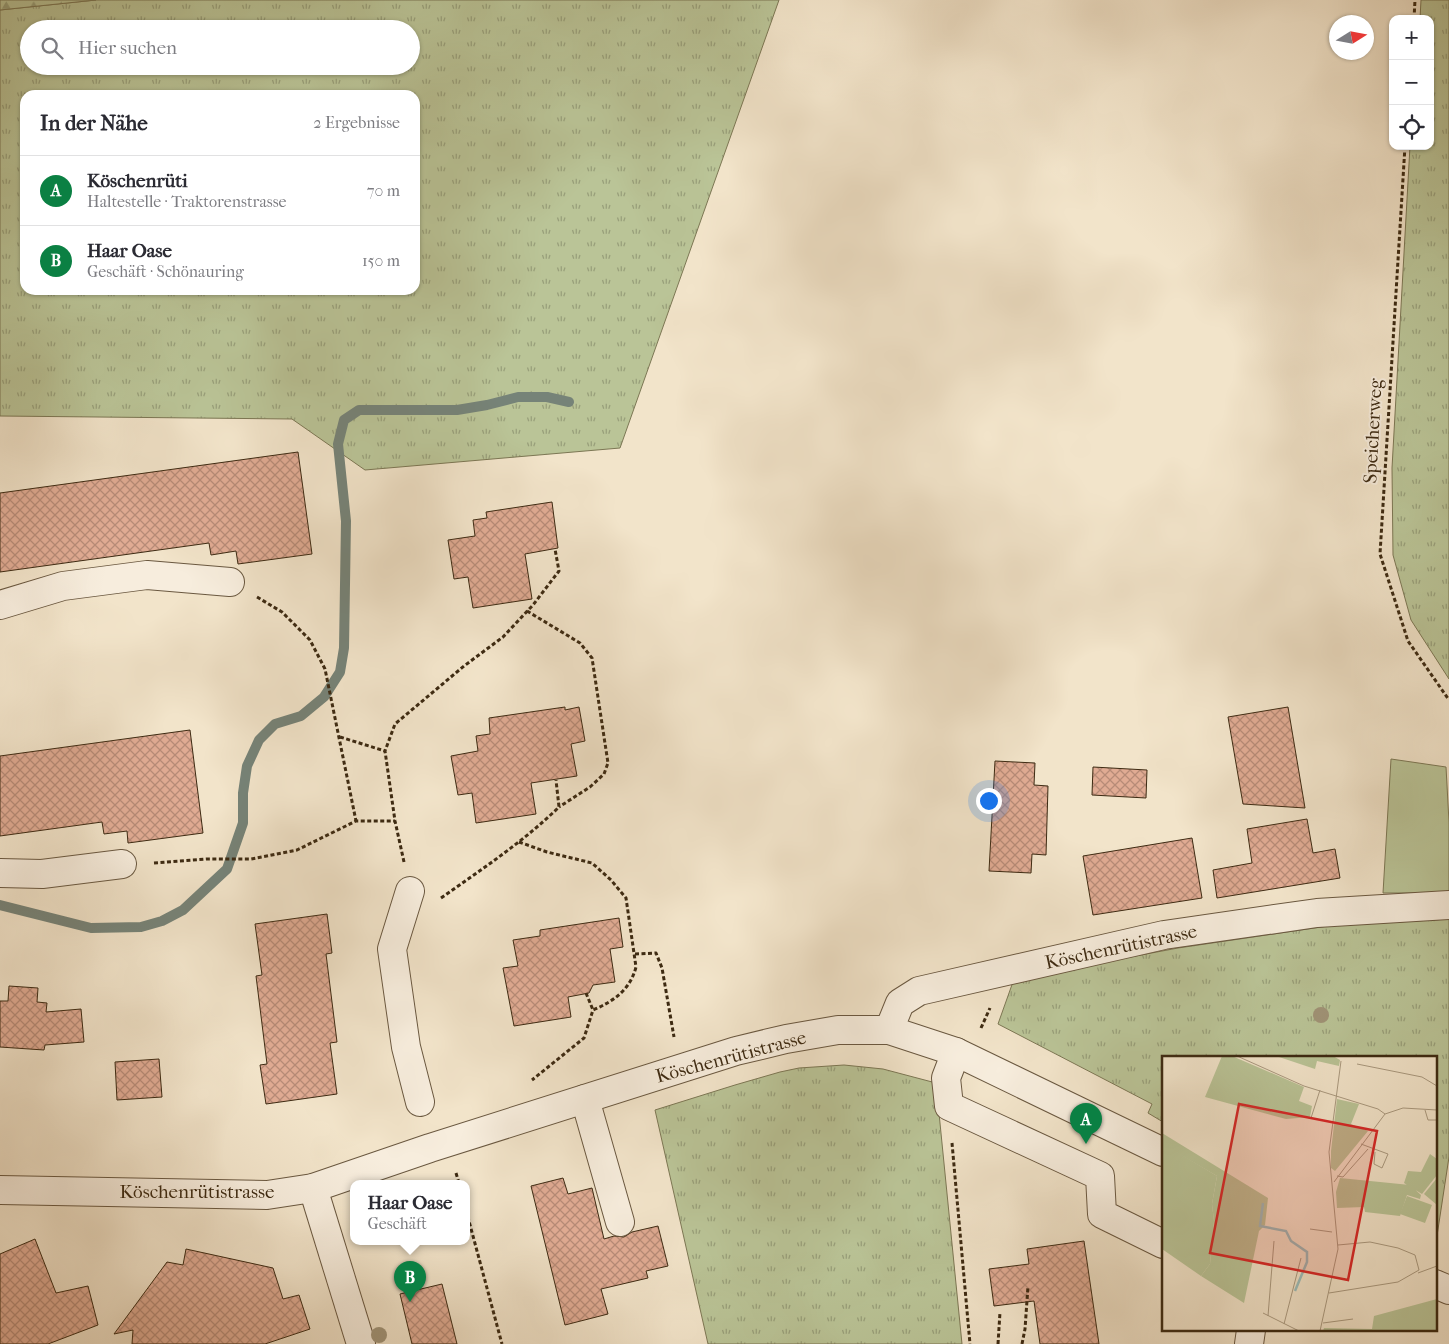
<!DOCTYPE html>
<html lang="de">
<meta charset="utf-8">
<style>
body{margin:0;font-family:"IM FELL French Canon",serif;background:#f7f7f7;color:#2b2b33}
.controls{position:absolute;right:15px;top:15px;display:grid;overflow:hidden;border-radius:10px;box-shadow:0 1px 4px #0004}
.controls button{width:45px;height:45px;display:grid;place-items:center;padding:0;border:0;border-bottom:1px solid #e1e1e2;background:#fff;color:#2b2b33;font:25px sans-serif}
.compass{position:absolute;left:1329px;top:15px;width:45px;height:45px;border-radius:50%;background:#fff;box-shadow:0 1px 4px #0004;rotate:79deg}
.you{position:absolute;left:988px;top:800px;width:18px;height:18px;margin:-12px;border:4px solid #fff;border-radius:50%;background:#1a73e8;box-shadow:0 0 0 8px #1a73e833}
.badge{display:grid;place-items:center;width:32px;height:32px;border-radius:50%;background:#0b8043;color:#fff;font-size:16px;font-weight:700}
.pin{position:absolute;translate:-50% -41px;filter:drop-shadow(0 1px 2px #0008)}
.pin::after{content:'';position:absolute;top:26px;width:18px;height:15px;background:inherit;clip-path:polygon(0 0,100% 0,50% 100%)}
.popup{position:absolute;left:350px;top:1180px;width:120px;height:65px;box-sizing:border-box;display:grid;place-content:center;border-radius:10px;background:#fff;filter:drop-shadow(0 1px 4px #0005);font-size:16px;white-space:nowrap;color:#7c7c81}
.popup b{font-size:19px;color:#2b2b33}
.popup::after{content:'';position:absolute;left:50%;top:100%;margin-left:-10px;border:10px solid transparent;border-top-color:#fff}
.list{margin:0;padding:0;list-style:none}
h2{display:flex;justify-content:space-between;align-items:center;height:65px;margin:0;padding:0 20px;font-size:21px}
h2 small{font-size:16px;font-weight:400;color:#7c7c81}
.list li{display:grid;grid-template-columns:32px 1fr auto;gap:15px;align-items:center;box-sizing:border-box;height:70px;padding:0 20px;border-top:1px solid #e1e1e2}
.list b{display:block;font-size:19px;white-space:nowrap}
.list p{margin:0;font-size:16px;white-space:nowrap;color:#7c7c81}
.list em{font-size:16px;font-style:normal;color:#7c7c81}
.icon{flex:none;width:28px;height:28px;fill:none;stroke:currentColor;stroke-width:2;stroke-linecap:round;stroke-linejoin:round}
.map{position:relative;flex:none;width:1449px;height:1344px;overflow:hidden}
.search{position:absolute;background:#fff;box-shadow:0 1px 4px #0004;left:20px;top:20px;width:400px;height:55px;display:flex;align-items:center;gap:12px;box-sizing:border-box;padding:0 18px;border-radius:28px;color:#7c7c81;font-size:19px}
.panel{position:absolute;background:#fff;box-shadow:0 1px 4px #0004;left:20px;top:90px;width:400px;height:205px;border-radius:15px}
.map>svg:first-child{display:block}
.grass{fill:url(#grass-tufts);stroke:#7c7754;fill-rule:evenodd}
.forest{fill:url(#forest-firs);stroke:#7c7754}
.garden{fill:#bac497;stroke:#7c7754}
.lines{fill:none;stroke-linecap:round;stroke-linejoin:round}
.stream{stroke:#768378;stroke-width:10}
.building{fill:url(#building-cross-hatch);stroke:#3d2a12}
.minor-casing{stroke:#6a5840;stroke-width:30}
.path{stroke:#3d2a12;stroke-width:3;stroke-dasharray:4 2.5;stroke-linecap:butt}
.minor{stroke:#f7eddd;stroke-width:28}
.tree{fill:#a09377}
.labels{text-anchor:middle;dominant-baseline:central;stroke-width:4;stroke-linejoin:round;paint-order:stroke}
.street-label{font-size:19px;fill:#3d2a12;stroke:#f7eddd}
.inset-river{fill:none;stroke:#9cbebc;stroke-width:2.5}
.inset-road{fill:none;stroke:#aa9a80;stroke-width:1}
.view{fill:#d62828;fill-opacity:0.15;stroke:#d62828;stroke-width:2.5}
.inset-edge{fill:none;stroke:#3d2a12;stroke-width:2.5}
</style>
<div class="map">
<svg width="1449" height="1344" viewBox="0 0 1449 1344">
<defs>
<pattern id="grass-tufts" width="24" height="20" patternUnits="userSpaceOnUse" patternTransform="scale(1.25)"><rect width="24" height="20" fill="#bac497"/><path d="M3 7l-1-3M5 7V3M7 7l1-3M15 17l-1-3M17 17v-4M19 17l1-3" fill="none" stroke="#989f7a"/></pattern>
<pattern id="forest-firs" width="22" height="20" patternUnits="userSpaceOnUse" patternTransform="scale(1.25)"><rect width="22" height="20" fill="#bac497"/><path d="M5 1l3.5 6h-7zM16 11l3.5 6h-7z" fill="#989f7a"/></pattern>
<pattern id="building-cross-hatch" width="8" height="8" patternUnits="userSpaceOnUse" patternTransform="scale(1.25)"><rect width="8" height="8" fill="#e0ab93"/><path d="M0 0l8 8M0 8l8-8" fill="none" stroke="#b78b77"/></pattern>
</defs>
<rect width="100%" height="100%" fill="#f2e4ca"/>
<filter id="stains"><feTurbulence type="fractalNoise" baseFrequency=".004" numOctaves="4"/><feColorMatrix values="0 0 0 0 .2 0 0 0 0 .09 0 0 0 0 .02 0 0 0 .5 -.17"/></filter>
<radialGradient id="worn" r=".72"><stop offset=".6" stop-color="#630" stop-opacity="0"/><stop offset="1" stop-color="#630" stop-opacity=".3"/></radialGradient>
<!-- grass -->
<g class="grass">
<path d="M96,0H779L620,448L365,470L292,419L0,416V10ZM29,29H411V66H29ZM25,95H415V290H25Z"/>
<polygon points="1421,0 1449,0 1449,679 1411,620 1393,555 1392,468 1410,146 1430,146 1430,19 1420,19"/>
<polygon points="1449,919 1449,1157 1435,1249 1435,1058 1163,1058 1163,1122 1148,1113 1152,1104 998,1024 1014,979 1178,948 1328,926"/>
<polygon points="844,1065 883,1069 936,1083 962,1344 708,1344 655,1110 735,1085 780,1072 799,1068"/>
</g>
<!-- forest -->
<polygon class="forest" points="0,0 96,0 0,10"/>
<!-- garden -->
<polygon class="garden" points="1391,759 1446,767 1449,822 1449,893 1383,893"/>
<g class="lines">
<!-- stream -->
<polyline class="stream" points="0,905 91,928 141,927 162,921 183,910 227,869 243,823 243,793 247,766 259,740 275,724 301,716 324,697 340,672 344,648 346,521 338,444 344,420 359,410 457,410 487,405 518,397 547,397 569,402"/>
</g>
<!-- building -->
<g class="building">
<polygon points="298,452 312,554 238,564 236,551 211,555 209,543 0,572 0,493"/>
<polygon points="552,502 558,548 525,554 532,599 473,608 468,577 454,579 448,540 475,536 473,520 487,518 486,512"/>
<polygon points="565,707 565,710 579,707 585,741 571,744 577,776 531,783 536,814 476,823 472,793 458,795 451,756 478,751 476,736 490,734 489,718"/>
<polygon points="1288,707 1305,808 1243,804 1228,717"/>
<polygon points="190,730 203,833 128,843 127,831 104,834 102,822 0,836 0,756"/>
<polygon points="995,761 1035,763 1034,785 1048,786 1046,855 1032,854 1031,873 989,871"/>
<polygon points="1093,767 1147,770 1146,798 1092,795"/>
<polygon points="1307,819 1313,853 1335,849 1340,878 1217,898 1213,870 1252,863 1247,829"/>
<polygon points="1192,838 1202,898 1093,915 1083,856"/>
<polygon points="327,914 332,953 326,954 337,1042 330,1043 337,1094 266,1104 260,1065 267,1064 256,976 262,975 255,924"/>
<polygon points="619,918 623,947 610,949 615,982 593,985 589,993 568,997 571,1017 514,1026 503,968 518,966 513,940 540,936 540,930"/>
<polygon points="9,986 38,988 37,1002 47,1003 46,1012 81,1009 84,1042 45,1045 44,1050 0,1047 0,1001 8,1001"/>
<polygon points="159,1059 162,1097 117,1100 115,1062"/>
<polygon points="563,1178 568,1194 592,1188 604,1239 614,1236 624,1237 632,1232 658,1226 668,1266 646,1271 648,1278 601,1289 608,1314 565,1325 531,1186"/>
<polygon points="35,1239 56,1293 88,1286 98,1325 48,1344 0,1344 0,1254"/>
<polygon points="1084,1241 1099,1344 1040,1344 1034,1301 994,1306 989,1269 1029,1264 1027,1249"/>
<polygon points="186,1249 273,1268 283,1299 299,1295 310,1329 265,1344 132,1344 133,1330 114,1334 167,1262 183,1265"/>
<polygon points="442,1284 457,1344 412,1344 400,1294"/>
</g>
<g class="lines">
<defs>
<g id="minor">
<polyline points="0,605 63,586 147,575 230,582"/>
<polyline points="0,873 42,874 122,864"/>
<polyline points="410,891 392,949 406,1047 420,1102"/>
<polyline points="889,1030 900,1003 919,991 1164,935 1317,913 1449,905"/>
<polyline points="956,1052 946,1078 949,1106 1100,1176 1102,1214 1163,1244"/>
<polyline points="585,1099 620,1222"/>
<polyline points="313,1188 361,1344"/>
<polyline points="0,1190 267,1195 313,1188 430,1148 736,1051 786,1039 838,1030 889,1030 956,1052 1163,1152"/>
<polyline points="1435,1284 1449,1290"/>
<polyline points="1249,1344 1251,1330"/>
</g>
</defs>
<!-- minor casing -->
<use href="#minor" class="minor-casing"/>
<!-- path -->
<g class="path">
<polyline points="1414,19 1415,0"/>
<polyline points="1405,146 1380,554 1408,641 1449,700"/>
<polyline points="257,597 282,612 310,640 325,669 356,821"/>
<polyline points="527,611 580,643 592,658 608,763 604,774 590,787 559,807"/>
<polyline points="340,737 385,751"/>
<path d="M519,842L547,852L592,863L611,880L626,898L636,967C630,990 614,1001 593,1010L584,1038L532,1080"/>
<polyline points="404,862 395,821 385,751 395,724 464,666 503,637 533,605 559,571 555,549"/>
<polyline points="154,863 207,859 251,859 297,850 356,821 395,821"/>
<path d="M441,898C482,869 523,842 559,807L556,780"/>
<polyline points="635,954 656,953 662,968 674,1037"/>
<polyline points="586,993 593,1010"/>
<polyline points="981,1028 990,1008"/>
<polyline points="952,1143 970,1344"/>
<polyline points="456,1173 459,1183"/>
<polyline points="466,1210 502,1344"/>
<polyline points="998,1344 1000,1312"/>
<polyline points="1022,1344 1025,1329 1028,1286"/>
</g>
<!-- minor -->
<use href="#minor" class="minor"/>
</g>
<!-- trees -->
<g class="tree">
<circle cx="1321" cy="1015" r="8"/>
<circle cx="379" cy="1335" r="8"/>
</g>
<g class="labels">
<!-- street labels -->
<g class="street-label">
<text transform="translate(1373 431) rotate(-87)">Speicherweg</text>
<text transform="translate(1121 947) rotate(-12)">Köschenrütistrasse</text>
<text transform="translate(731 1057) rotate(-15)">Köschenrütistrasse</text>
<text x="197" y="1192">Köschenrütistrasse</text>
</g>
</g>
<!-- overview -->
<g transform="translate(1162 1056)">
<rect width="275" height="275" fill="#f2e4ca"/>
<path d="M60,0H70L142,31L137,45L150,50L148,61L124,63L43,41ZM114,0H171L178,4L177,10L155,5L153,13ZM175,43L197,48L189,68L206,75L173,115L169,112V95ZM0,77L106,142L103,169L97,175L82,247L39,220L48,208L52,165L50,148L55,120L0,88ZM268,98L275,103V119L260,138L242,127L246,115L259,116ZM178,122L248,129L259,139L258,143L245,139L238,160L203,156L202,151L175,152L174,136ZM275,243V275H161L162,272L210,273L212,260Z" fill="#bac497"/>
<path d="M0,87L55,120L50,148L52,165L48,208L39,220L0,193Z" fill="#bac497"/>
<path d="M275,122V149L262,138ZM245,140L270,149L263,167L238,158Z" fill="#bac497"/>
<path class="inset-river" d="M101,147L98,170L124,175L129,185L145,196V206L133,235"/>
<path class="inset-road" d="M75,0L142,30L216,53L223,58M195,8L260,21L275,30M263,54L266,64H275M149,62L158,34M199,88L226,98L220,112L212,108L213,96M175,120L181,121L206,93M172,126L223,58L241,52L275,54M148,173L170,176M256,217L275,210M167,237L236,226L257,214L253,199L236,192L208,186L176,189M101,257L137,275M106,260L112,185M161,267L191,263M122,268L139,202M158,275L176,193L167,96L179,5"/>
<path class="view" d="M77,48L215,75L186,224L48,197Z"/>
<rect width="275" height="275" class="inset-edge"/>
</g>
<rect width="100%" height="100%" filter="url(#stains)"/>
<rect width="100%" height="100%" fill="url(#worn)"/>
</svg>
<div class="controls">
<button>+</button>
<button>−</button>
<button><svg class="icon" aria-label="locate" viewBox="0 0 24 24"><circle cx="12" cy="12" r="6"/><path d="M12 2v4M12 18v4M2 12h4M18 12h4"/></svg></button>
</div>
<svg class="compass" viewBox="-18 -18 36 36"><path d="M0-13l5 13h-10z" fill="#e53935"/><path d="M0 13l5-13h-10z" fill="#7c7c81"/></svg>
<div class="you"></div>
<div class="pin badge" style="left:1086px;top:1144px">A</div>
<div class="pin badge" style="left:410px;top:1302px">B</div>
<div class="popup"><b>Haar Oase</b>Geschäft</div>
<div class="search"><svg class="icon" aria-label="search" viewBox="0 0 24 24"><circle cx="10" cy="10" r="6"/><path d="M15 15l6 6"/></svg>Hier suchen</div>
<section class="panel">
<h2>In der Nähe<small>2 Ergebnisse</small></h2>
<ul class="list">
<li><span class="badge">A</span><div><b>Köschenrüti</b><p>Haltestelle · Traktorenstrasse</p></div><em>70 m</em></li>
<li><span class="badge">B</span><div><b>Haar Oase</b><p>Geschäft · Schönauring</p></div><em>150 m</em></li>
</ul>
</section>
</div>
